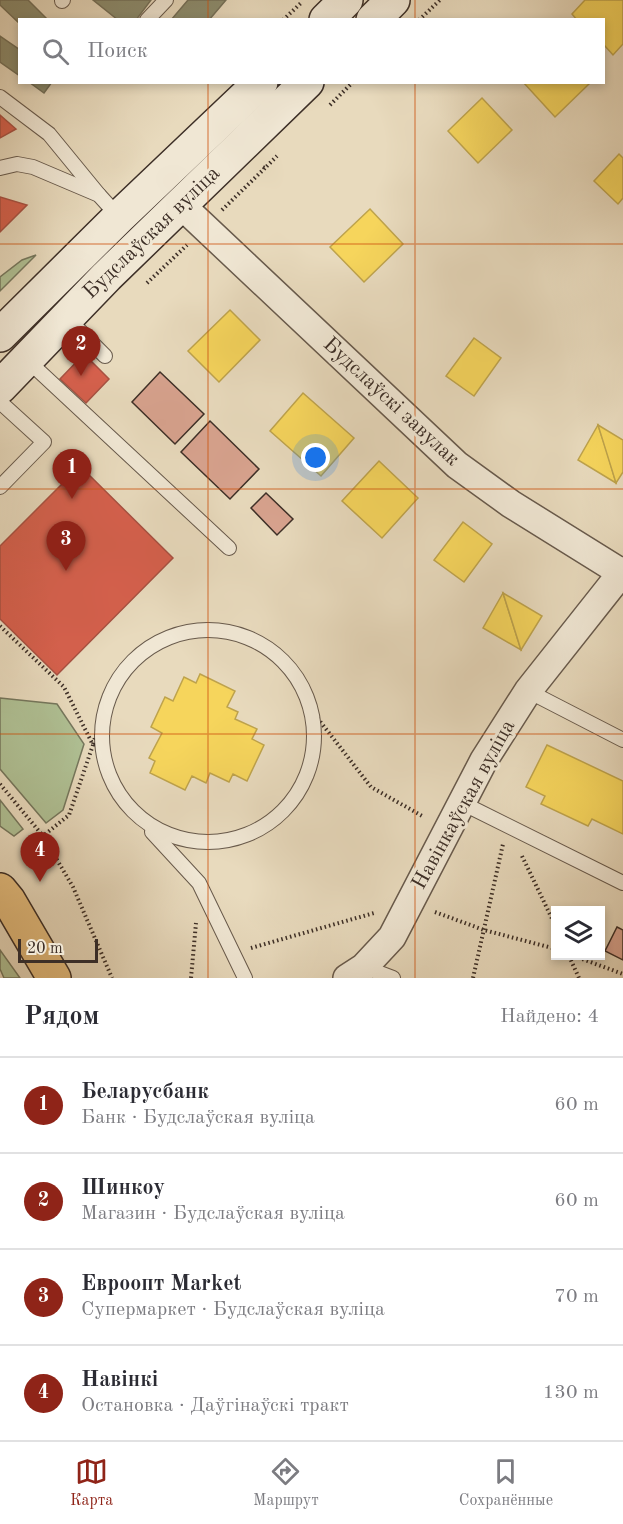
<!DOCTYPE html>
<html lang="ru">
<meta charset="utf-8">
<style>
body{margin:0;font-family:"Old Standard TT",serif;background:#f7f7f7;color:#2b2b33}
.controls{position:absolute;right:18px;bottom:18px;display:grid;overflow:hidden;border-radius:0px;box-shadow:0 3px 9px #0003}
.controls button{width:54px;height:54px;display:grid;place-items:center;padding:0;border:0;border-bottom:2px solid #e1e1e2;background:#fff;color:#2b2b33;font:30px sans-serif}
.scale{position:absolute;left:18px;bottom:15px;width:80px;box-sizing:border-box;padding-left:6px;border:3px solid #3d2f27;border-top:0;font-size:16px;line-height:21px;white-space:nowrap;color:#3d2f27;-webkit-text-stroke:4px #f0e7d4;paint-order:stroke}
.you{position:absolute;left:316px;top:458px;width:21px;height:21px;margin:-15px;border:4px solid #fff;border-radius:50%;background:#1a73e8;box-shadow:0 0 0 9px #1a73e833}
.badge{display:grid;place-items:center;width:39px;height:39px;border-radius:50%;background:#8f2418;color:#fff;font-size:20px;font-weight:700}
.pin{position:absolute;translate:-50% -50px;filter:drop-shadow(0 2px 3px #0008)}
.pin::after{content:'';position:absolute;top:32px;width:21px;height:18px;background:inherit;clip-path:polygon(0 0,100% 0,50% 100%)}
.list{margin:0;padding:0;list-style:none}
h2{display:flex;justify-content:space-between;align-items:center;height:78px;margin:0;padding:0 24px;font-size:26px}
h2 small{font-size:20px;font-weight:400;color:#7c7c81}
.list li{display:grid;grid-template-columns:39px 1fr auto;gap:18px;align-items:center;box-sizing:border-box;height:96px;padding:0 24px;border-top:2px solid #e1e1e2}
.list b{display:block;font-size:22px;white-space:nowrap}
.list p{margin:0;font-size:20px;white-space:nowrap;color:#7c7c81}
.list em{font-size:20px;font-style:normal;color:#7c7c81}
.icon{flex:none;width:33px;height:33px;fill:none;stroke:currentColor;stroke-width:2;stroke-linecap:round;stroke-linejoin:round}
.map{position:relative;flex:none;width:623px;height:978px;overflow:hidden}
.search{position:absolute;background:#fff;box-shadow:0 3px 9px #0003;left:18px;right:18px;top:18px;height:66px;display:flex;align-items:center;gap:15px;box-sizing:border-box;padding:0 21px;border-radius:0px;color:#7c7c81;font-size:22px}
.sheet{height:462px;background:#fff}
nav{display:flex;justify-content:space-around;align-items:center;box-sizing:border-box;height:84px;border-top:2px solid #e1e1e2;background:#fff;font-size:16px;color:#7c7c81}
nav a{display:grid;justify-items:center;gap:3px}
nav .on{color:#8f2418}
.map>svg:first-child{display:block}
.green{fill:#b0c195;stroke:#76785e;stroke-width:1.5}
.homes{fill:#f6d55c;stroke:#bea34c;stroke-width:1.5}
.shops{fill:#d6604d;stroke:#a85142;stroke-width:1.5}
.industry{fill:#8c8c6e;stroke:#747059;stroke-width:1.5}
.building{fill:#d8a38f;stroke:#3d2f27;stroke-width:1.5}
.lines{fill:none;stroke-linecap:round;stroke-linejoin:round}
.service-casing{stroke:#685a4c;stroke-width:16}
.minor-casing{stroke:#685a4c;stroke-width:30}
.secondary-casing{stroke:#3d2f27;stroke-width:36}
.primary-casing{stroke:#3d2f27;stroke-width:36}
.path{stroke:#3d2f27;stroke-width:4;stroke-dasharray:1.5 3;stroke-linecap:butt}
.service{stroke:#f0e7d4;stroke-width:14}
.minor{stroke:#f0e7d4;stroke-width:27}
.secondary{stroke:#f0e7d4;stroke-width:33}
.primary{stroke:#e4bd7e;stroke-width:33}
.grid{fill:none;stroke:#ce5310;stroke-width:1.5;stroke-opacity:0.55}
.labels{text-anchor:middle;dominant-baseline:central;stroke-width:6;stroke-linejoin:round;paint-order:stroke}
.street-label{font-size:21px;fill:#3d2f27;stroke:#f0e7d4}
</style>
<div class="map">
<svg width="623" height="978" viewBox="0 0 623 978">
<rect width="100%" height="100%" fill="#e8dabd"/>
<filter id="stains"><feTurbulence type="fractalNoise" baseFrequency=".00333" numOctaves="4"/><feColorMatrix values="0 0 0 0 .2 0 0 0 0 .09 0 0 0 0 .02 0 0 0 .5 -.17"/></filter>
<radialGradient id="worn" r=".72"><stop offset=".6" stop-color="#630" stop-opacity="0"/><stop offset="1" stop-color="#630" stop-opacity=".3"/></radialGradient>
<!-- green -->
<g class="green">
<polygon points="36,255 0,291 0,277 22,260"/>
<polygon points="0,698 57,704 84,744 63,810 46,823 0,769"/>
<polygon points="0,800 23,829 14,836 0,826"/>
<polygon points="0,950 20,978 4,978 0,969"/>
</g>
<!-- homes -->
<g class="homes">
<polygon points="585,0 623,0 623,44 613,55 604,45 604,20 577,20 572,14"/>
<polygon points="523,82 591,82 555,117"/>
<polygon points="482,98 512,130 478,163 448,131"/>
<polygon points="619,154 623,158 623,198 618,204 594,181"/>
<polygon points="370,209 403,244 364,282 330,247"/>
<polygon points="230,310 260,340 219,382 188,351"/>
<polygon points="474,338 501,358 474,396 446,376"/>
<polygon points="303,393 354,438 321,476 270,431"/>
<polygon points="598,425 607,452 616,483 578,460"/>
<polygon points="598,425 623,440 623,472 616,483"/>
<polygon points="379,461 418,498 382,538 342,501"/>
<polygon points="463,522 492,544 464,582 434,560"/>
<polygon points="503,593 521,650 483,628"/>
<polygon points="503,593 542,616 521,650"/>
<polygon points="200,674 235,691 227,707 238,712 235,719 257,729 252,739 264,745 247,781 233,774 229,782 210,773 206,783 192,776 185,790 150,773 155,761 149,758 162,733 151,727 165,697 173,701 184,677 196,683"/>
<polygon points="547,745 623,781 623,834 592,819 588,826 541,804 545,796 526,787"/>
</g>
<!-- shops -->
<g class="shops">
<polygon points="0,115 16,129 0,138"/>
<polygon points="0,197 27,205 0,232"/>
<polygon points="84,354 109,379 86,403 60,379"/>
<polygon points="80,466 173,558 57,675 0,619 0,546"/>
</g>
<!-- industry -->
<g class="industry">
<polygon points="0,0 28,0 48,20 20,20 20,24 0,5"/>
<polygon points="93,0 151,0 136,20 118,20"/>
<polygon points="188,0 226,0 209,20 171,20"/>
<polygon points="0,36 20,50 20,76 0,62"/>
<polygon points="29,82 52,82 44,93"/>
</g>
<!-- building -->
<g class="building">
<polygon points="160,372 204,414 175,444 132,402"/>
<polygon points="210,421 259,469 230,499 181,452"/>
<polygon points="266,493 293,519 277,535 251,508"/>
<polygon points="617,927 623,930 623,960 605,951"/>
</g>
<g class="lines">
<defs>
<g id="service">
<polyline points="62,1 63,0"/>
<polyline points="147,20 166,0"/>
<polyline points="0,97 49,134 99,195"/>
<polyline points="0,168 17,164 33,167 99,195 119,217"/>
<polyline points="66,317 105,356"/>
<polyline points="26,359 229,548"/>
<polyline points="0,402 44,442 0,487"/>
<circle cx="208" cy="736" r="106"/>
<polyline points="528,691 623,740"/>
<polyline points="462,803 623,883"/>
<polyline points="152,832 199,883 245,978"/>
<polyline points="364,967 393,978"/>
</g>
<g id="minor">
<polyline points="180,204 457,465 511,504 622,573"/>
<polyline points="347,978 364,967 392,937 484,760 528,691 623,571"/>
</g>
<g id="secondary">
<polyline points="326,20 346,0"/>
<polyline points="373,20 393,0"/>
<polyline points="0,335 119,217 261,82"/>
<polyline points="0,387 107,276 307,82"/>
</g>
<polyline id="primary" points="0,890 9,901 54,978"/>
</defs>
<!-- service casing -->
<use href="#service" class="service-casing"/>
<!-- minor casing -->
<use href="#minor" class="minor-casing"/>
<!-- secondary casing -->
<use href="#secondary" class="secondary-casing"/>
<!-- primary casing -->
<use href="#primary" class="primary-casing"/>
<!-- path -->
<g class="path">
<polyline points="283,20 301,3"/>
<polyline points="419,20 440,0"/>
<polyline points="330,105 353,82"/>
<polyline points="263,167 265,168 277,156"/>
<polyline points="222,210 265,168"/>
<polyline points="147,283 187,245"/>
<polyline points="0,626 64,687 93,745 69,815 43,836"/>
<polyline points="312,711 371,787 424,817"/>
<polyline points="93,744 103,713"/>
<polyline points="0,784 43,836 73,887 112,978"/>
<polyline points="522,856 556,927"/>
<polyline points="435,912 484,930 556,949"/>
<polyline points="251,948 374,913"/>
<polyline points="569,956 579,978"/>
<polyline points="574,956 623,974"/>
<polyline points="191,978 196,923"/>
<polyline points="473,978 503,844"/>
</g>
<!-- service -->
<use href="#service" class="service"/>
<!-- minor -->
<use href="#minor" class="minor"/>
<!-- secondary -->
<use href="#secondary" class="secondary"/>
<!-- primary -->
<use href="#primary" class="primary"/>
</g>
<!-- grid -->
<path class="grid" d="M208,0V20M415,0V20M208,82V978M415,82V978M0,244H623M0,489H623M0,734H623"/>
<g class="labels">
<!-- street labels -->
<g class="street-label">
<text transform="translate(152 233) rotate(-44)">Будслаўская вуліца</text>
<text transform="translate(391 402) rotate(43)">Будслаўскі завулак</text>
<text transform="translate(464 805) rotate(-61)">Навінкаўская вуліца</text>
</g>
</g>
<rect width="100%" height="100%" filter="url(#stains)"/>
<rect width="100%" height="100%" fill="url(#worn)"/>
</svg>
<div class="controls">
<button><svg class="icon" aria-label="layers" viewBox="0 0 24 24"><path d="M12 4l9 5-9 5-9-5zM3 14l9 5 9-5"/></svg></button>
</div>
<div class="scale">20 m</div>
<div class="you"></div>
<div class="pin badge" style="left:72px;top:499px">1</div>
<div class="pin badge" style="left:81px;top:376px">2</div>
<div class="pin badge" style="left:66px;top:571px">3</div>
<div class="pin badge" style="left:40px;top:882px">4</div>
<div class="search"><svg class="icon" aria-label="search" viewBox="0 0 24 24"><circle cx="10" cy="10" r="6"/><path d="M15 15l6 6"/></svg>Поиск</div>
</div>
<section class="sheet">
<h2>Рядом<small>Найдено: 4</small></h2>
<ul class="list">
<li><span class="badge">1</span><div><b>Беларусбанк</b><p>Банк · Будслаўская вуліца</p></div><em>60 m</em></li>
<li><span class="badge">2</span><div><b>Шинкоу</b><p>Магазин · Будслаўская вуліца</p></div><em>60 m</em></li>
<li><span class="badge">3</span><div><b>Евроопт Market</b><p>Супермаркет · Будслаўская вуліца</p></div><em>70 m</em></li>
<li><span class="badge">4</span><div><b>Навінкі</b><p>Остановка · Даўгінаўскі тракт</p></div><em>130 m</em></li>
</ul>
</section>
<nav>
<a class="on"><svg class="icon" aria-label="map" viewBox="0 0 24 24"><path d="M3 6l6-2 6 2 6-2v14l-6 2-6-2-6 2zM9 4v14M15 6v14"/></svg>Карта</a>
<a><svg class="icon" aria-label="directions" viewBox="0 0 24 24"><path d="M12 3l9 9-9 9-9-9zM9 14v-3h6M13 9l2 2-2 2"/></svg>Маршрут</a>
<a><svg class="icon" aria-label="saved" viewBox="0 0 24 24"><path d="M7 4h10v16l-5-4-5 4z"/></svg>Сохранённые</a>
</nav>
